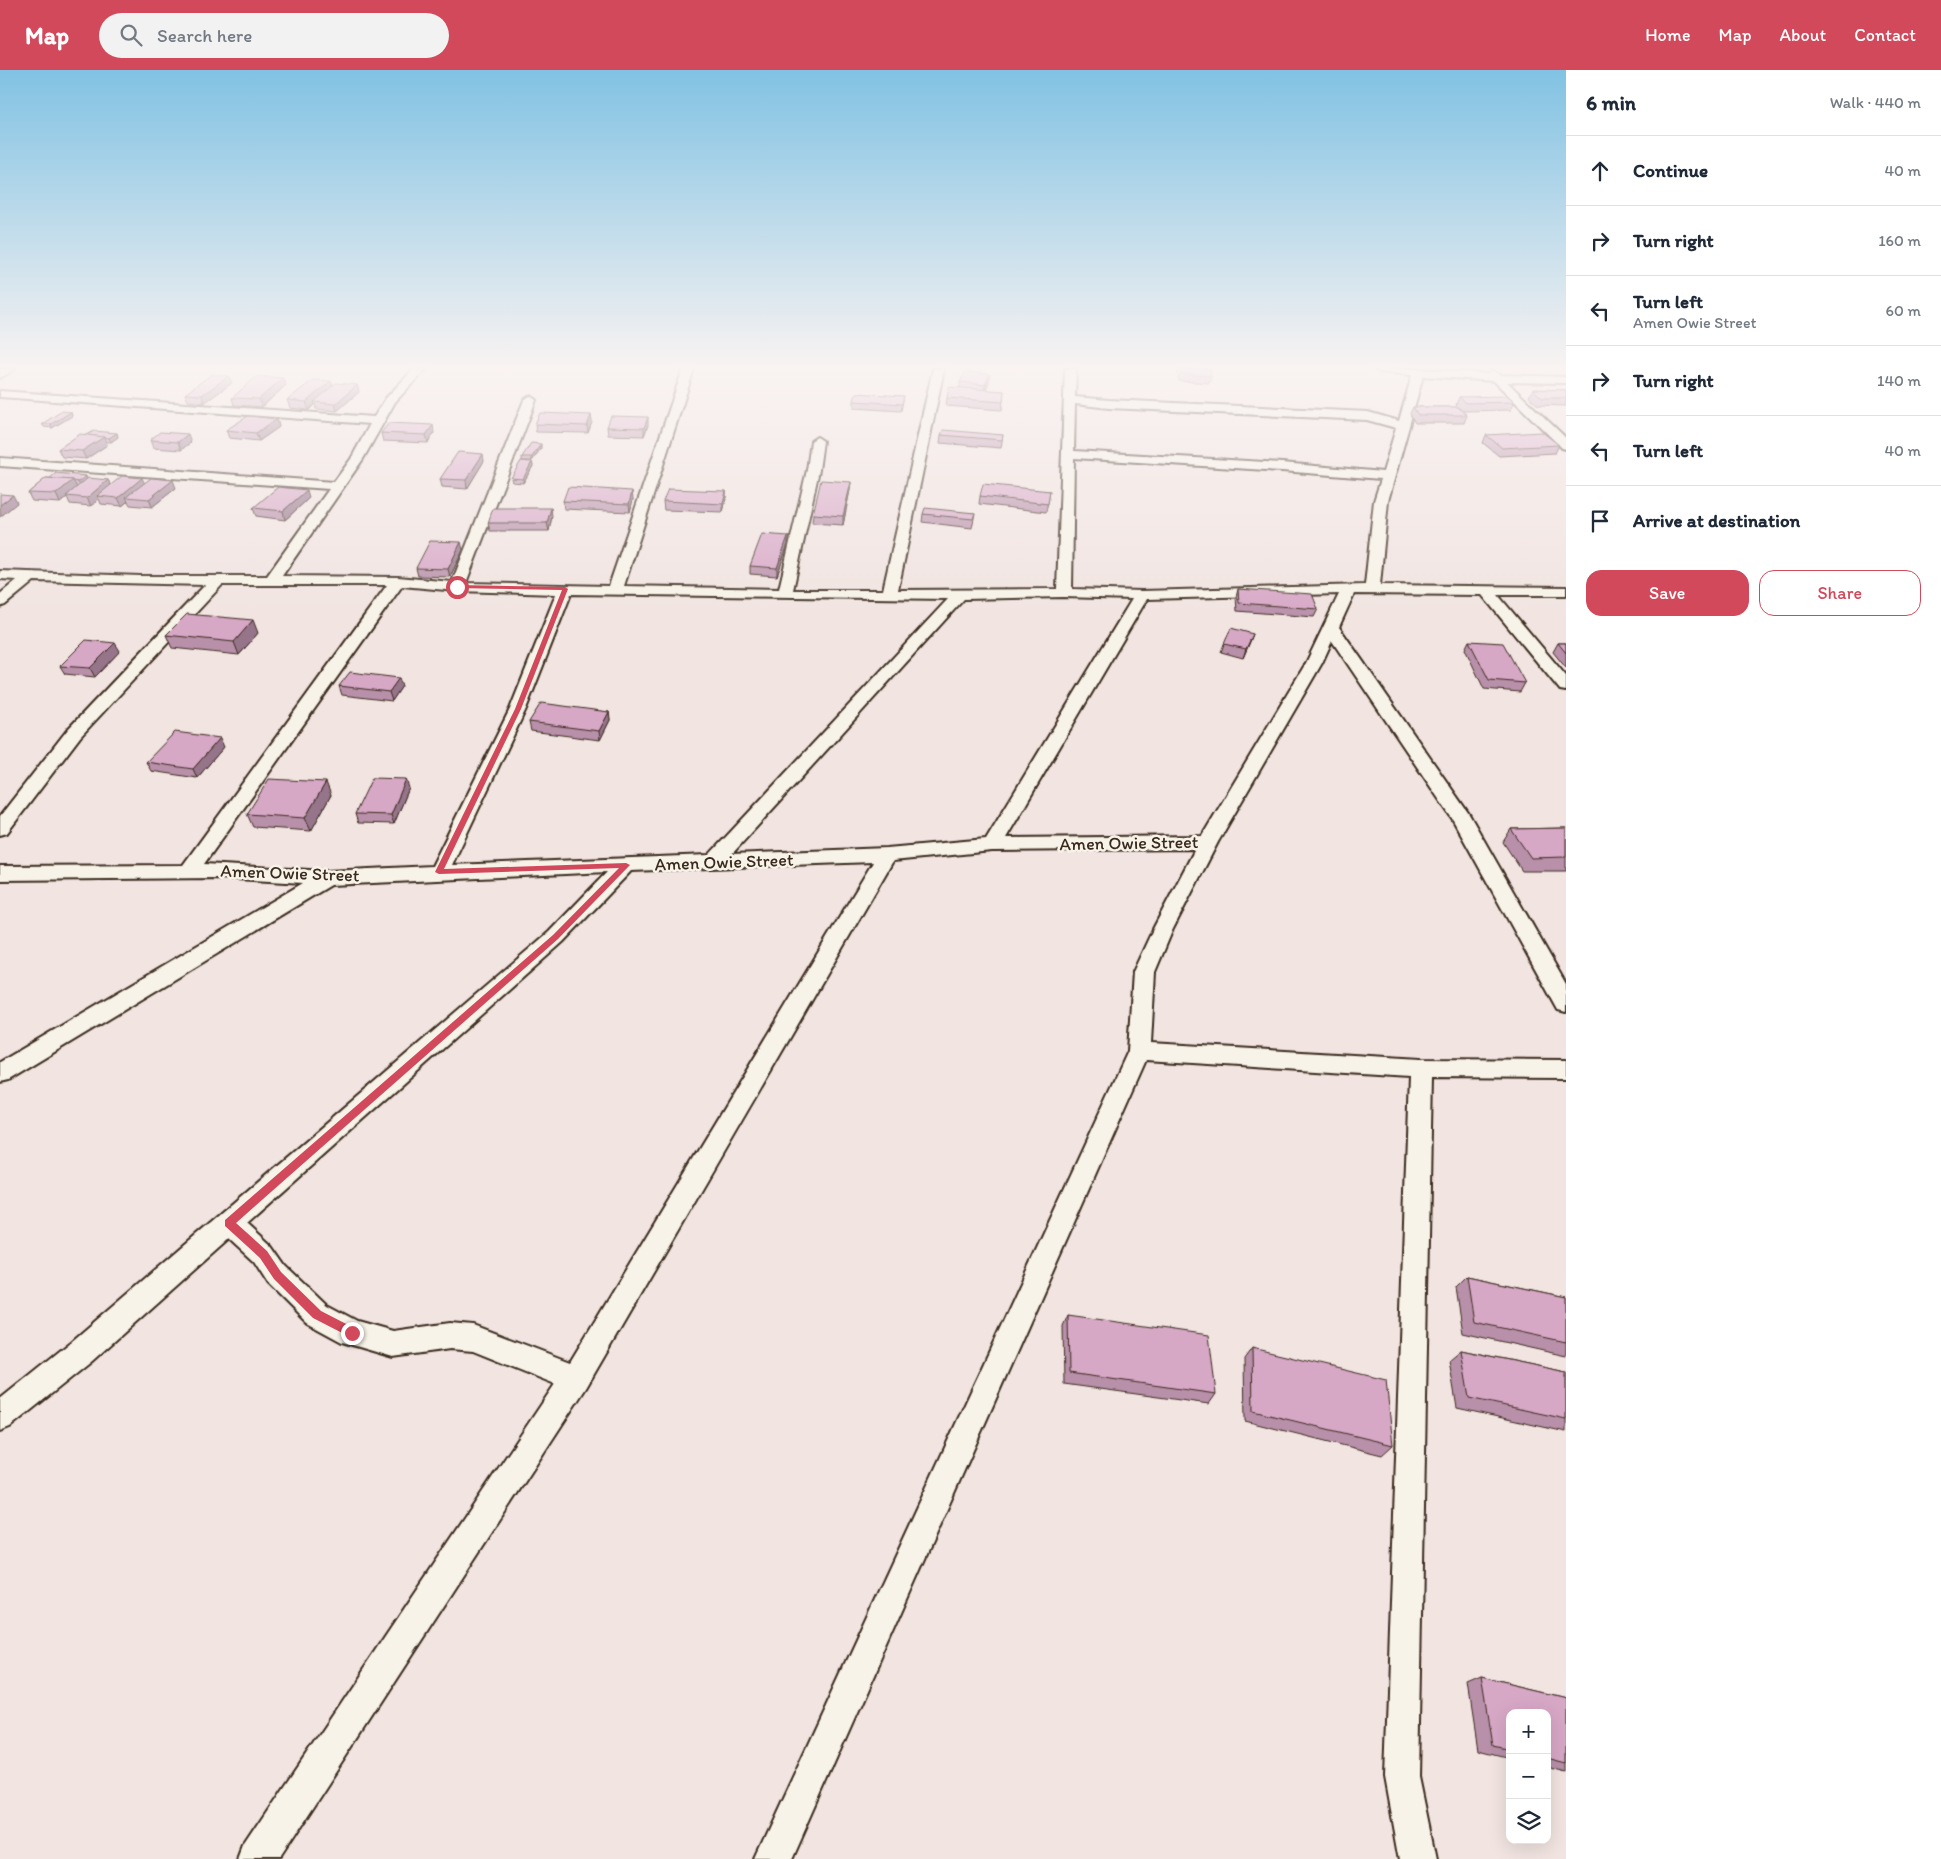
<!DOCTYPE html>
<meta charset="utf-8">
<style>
body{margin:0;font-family:Itim,sans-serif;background:#f2f2f3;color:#1f2937}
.controls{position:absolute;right:15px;bottom:15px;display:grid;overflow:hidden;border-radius:10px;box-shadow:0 5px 20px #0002}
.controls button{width:45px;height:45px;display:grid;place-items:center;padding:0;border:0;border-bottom:1px solid #e0e1e3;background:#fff;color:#1f2937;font:25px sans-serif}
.stop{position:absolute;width:15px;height:15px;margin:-11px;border:4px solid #d1495b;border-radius:50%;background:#fff}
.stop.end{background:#d1495b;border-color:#fff;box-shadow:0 1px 5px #0008}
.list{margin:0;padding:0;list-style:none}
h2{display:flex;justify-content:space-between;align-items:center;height:65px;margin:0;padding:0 20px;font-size:21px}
h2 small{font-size:16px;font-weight:400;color:#747a83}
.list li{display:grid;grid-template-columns:32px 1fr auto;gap:15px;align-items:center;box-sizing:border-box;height:70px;padding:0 20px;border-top:1px solid #e0e1e3}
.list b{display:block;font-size:19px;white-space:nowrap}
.list p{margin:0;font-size:16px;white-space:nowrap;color:#747a83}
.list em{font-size:16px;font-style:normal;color:#747a83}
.actions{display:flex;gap:10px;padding:15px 20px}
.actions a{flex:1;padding:11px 0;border:1px solid #d1495b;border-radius:15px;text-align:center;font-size:18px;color:#d1495b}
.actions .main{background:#d1495b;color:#fff}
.icon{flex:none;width:28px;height:28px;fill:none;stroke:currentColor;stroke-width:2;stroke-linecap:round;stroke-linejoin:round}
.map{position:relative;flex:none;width:1566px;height:1789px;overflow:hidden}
header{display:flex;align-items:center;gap:30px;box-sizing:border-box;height:70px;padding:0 25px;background:#d1495b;color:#fff}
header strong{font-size:24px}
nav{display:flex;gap:28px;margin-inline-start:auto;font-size:18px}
.search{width:350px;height:45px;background:#f2f2f3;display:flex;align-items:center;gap:12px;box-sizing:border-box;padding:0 18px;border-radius:28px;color:#747a83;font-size:19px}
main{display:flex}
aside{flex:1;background:#fff}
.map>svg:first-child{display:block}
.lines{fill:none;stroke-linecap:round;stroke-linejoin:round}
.minor-casing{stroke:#3b2a1e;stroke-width:4}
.minor{fill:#f7f3e8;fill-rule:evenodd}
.wall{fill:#b990aa;stroke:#3b2a1e}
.shaded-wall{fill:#96758b;stroke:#3b2a1e}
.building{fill:#d7a7c6;stroke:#3b2a1e}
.route{fill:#d1495b}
.labels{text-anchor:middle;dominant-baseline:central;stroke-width:5;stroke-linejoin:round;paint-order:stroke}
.street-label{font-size:18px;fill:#3b2a1e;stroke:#f7f3e8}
</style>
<header>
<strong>Map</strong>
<div class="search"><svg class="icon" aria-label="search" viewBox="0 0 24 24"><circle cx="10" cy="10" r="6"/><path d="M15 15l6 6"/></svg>Search here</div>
<nav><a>Home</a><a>Map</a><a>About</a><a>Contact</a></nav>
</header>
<main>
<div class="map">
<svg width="1566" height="1789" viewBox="0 0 1566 1789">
<rect width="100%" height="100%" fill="#f1e4e1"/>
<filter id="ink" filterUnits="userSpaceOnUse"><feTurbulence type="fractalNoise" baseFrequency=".02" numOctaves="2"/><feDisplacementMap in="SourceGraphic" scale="10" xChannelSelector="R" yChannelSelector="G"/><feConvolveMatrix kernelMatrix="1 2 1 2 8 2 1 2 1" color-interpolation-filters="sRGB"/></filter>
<g filter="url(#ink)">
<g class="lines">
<defs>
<g id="minor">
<polygon points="2,299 15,299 0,308 0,300"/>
<path d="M414,299H426L395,332L363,389L282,506L398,507L452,512L524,330L530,326L536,330L466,513L609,516L683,299H694L624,516L779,519L807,400L811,371L817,367L823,371L819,400L793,520H883L933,299H944L898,520L1057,519L1065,299H1076L1075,327L1109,330L1368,342L1399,351L1412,305L1380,302L1375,299H1420L1488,304L1493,301L1500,305L1566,307V313L1507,312L1566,368V379L1562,378L1494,311L1423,306L1388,431L1380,515L1566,517V525H1498L1566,606V621L1560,620L1482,525L1354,524L1339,557L1469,744L1566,914V942L1558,940L1453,750L1332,571L1322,593L1218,772L1173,859L1155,902L1151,973L1421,989L1566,990V1008L1432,1007L1419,1707L1436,1789H1400L1385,1707L1409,1007L1146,990L792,1789H755L1128,981L1133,902L1153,859L1195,779L992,781L893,791L586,1318L279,1789H240L245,1776L555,1314L473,1281L450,1279L393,1287L342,1272L307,1253L268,1214L254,1192L229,1169L91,1292L10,1357L0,1361V1329L71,1272L549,862L607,802L331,815L8,1010L0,1012V992L303,813L219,808L0,810V796L183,795L387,515H222L80,667L7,763L0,765V746L68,659L205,515L34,511L5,535L0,537V524L17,510L0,509V501L140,506H267L329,419L0,396V388L334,412L351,389L370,354L0,327V321L374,347L386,328ZM1075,334L1109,338L1367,350L1396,358L1383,402L1282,393L1074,381ZM1074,388L1282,401L1381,409L1374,431L1365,515L1142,521L1072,519ZM402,516L457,521L556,524L510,639L432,796L327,801L204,794ZM571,524L948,529L709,785L452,795L526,639ZM1339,524L1306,593L1202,766L1006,768L1147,529ZM1064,527L1132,529L986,769L887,778L732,784L964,529ZM873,792L570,1292L473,1255L450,1253L393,1261L357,1251L327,1235L286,1196L272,1176L247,1153L563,872L631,801Z"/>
</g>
</defs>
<!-- minor casing -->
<use href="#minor" class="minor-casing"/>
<!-- minor -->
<use href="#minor" class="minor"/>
</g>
<!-- wall -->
<g class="wall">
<polygon points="1177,299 1210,299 1211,306 1209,313 1179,311"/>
<polygon points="331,311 333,316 357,315 359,322 337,341 316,339 315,334 309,340 290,338 287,330"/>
<polygon points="960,312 989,312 986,320 1004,321 1002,340 946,336 947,328 960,318"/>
<polygon points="232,313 204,333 188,331 185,324"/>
<polygon points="286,315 262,337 234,335 232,328"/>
<polygon points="1533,319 1566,320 1566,336 1538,335 1529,327"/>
<polygon points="904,326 901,341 854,338 854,331"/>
<polygon points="1459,327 1514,332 1511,340 1462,341 1467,345 1464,353 1415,353 1410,344 1413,337 1458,337 1456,335"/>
<polygon points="71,342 72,346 52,358 44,357 42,354"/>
<polygon points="591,345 592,352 588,363 536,362 535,354"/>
<polygon points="277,349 279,357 259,371 229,368 226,360"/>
<polygon points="648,355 644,366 608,365 607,357"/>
<polygon points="117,363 118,367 111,372 106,372 107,375 86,389 62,387 58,379"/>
<polygon points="381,363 434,363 428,373 383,371"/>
<polygon points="941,365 1003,365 1001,378 940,373"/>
<polygon points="1486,365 1559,375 1555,383 1499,386 1483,373"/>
<polygon points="150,370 191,372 181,380 153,378"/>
<polygon points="541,378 532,391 522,391 522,387"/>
<polygon points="484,391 467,419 442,417 440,409"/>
<polygon points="532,392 533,396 523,413 512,412 511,408"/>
<polygon points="46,408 108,410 111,415 144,413 176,418 152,437 130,435 128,431 122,436 101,434 99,429 91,436 70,434 67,427 60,433 32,431 28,423"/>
<polygon points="851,412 850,420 843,455 812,453 813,444"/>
<polygon points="726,421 726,429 723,442 664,440 663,431"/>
<polygon points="1050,421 1046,442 979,434 980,426"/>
<polygon points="309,428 285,450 256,446 253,438"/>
<polygon points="633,429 630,442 564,439 563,431"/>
<polygon points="975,443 972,458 922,452 923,444"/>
<polygon points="552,446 549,461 490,461 488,453"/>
<polygon points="788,466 788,474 777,506 750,504 750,496"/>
<polygon points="463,480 450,507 418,506 416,498"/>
<polygon points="1238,519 1318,539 1314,547 1237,541 1236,527"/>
<polygon points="258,563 239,585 172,578 166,565"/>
<polygon points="1253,564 1243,588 1221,582 1224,574"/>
<polygon points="1469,571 1525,613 1520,622 1484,619 1465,579"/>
<polygon points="1558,573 1566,573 1566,598 1553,582"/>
<polygon points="120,581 95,607 65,604 60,596"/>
<polygon points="339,616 402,616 392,631 342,625"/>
<polygon points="609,642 610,650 600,670 531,661 529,652"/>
<polygon points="224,677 197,708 151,701 146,692"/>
<polygon points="409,718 394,754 358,753 355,744"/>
<polygon points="331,725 311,761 253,757 247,744"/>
<polygon points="1566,758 1566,801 1522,801 1503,772 1511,759"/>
<polygon points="1467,1206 1566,1227 1566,1286 1463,1263 1456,1217"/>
<polygon points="1068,1245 1216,1324 1209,1334 1064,1314 1063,1256"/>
<polygon points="1252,1278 1393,1375 1382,1385 1245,1351 1244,1289"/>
<polygon points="1461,1280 1566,1302 1566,1362 1457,1338 1449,1290"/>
<polygon points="1482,1608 1566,1628 1566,1702 1547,1697 1547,1643 1510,1643 1510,1688 1478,1680 1468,1614"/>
</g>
<!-- shaded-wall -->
<g class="shaded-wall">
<polygon points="990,304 989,312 984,322 985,315"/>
<polygon points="229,306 232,313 204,333 202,325"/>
<polygon points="283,308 286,315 262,337 259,329"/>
<polygon points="331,311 333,319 314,332 315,334 309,340 306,332"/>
<polygon points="357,315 359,322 337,341 335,334"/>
<polygon points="71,342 72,346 52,358 51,354"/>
<polygon points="591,345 592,352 588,363 587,356"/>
<polygon points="648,347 648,355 644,366 644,358"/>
<polygon points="277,349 279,357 259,371 256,363"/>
<polygon points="433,355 434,363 428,373 426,365"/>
<polygon points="117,363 118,367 111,372 109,368"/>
<polygon points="188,364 191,372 181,380 178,372"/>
<polygon points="104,367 107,375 86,389 82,381"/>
<polygon points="541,374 541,378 532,391 532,387"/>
<polygon points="483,384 484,391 467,419 466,410"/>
<polygon points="532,392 533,396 523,413 523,409"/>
<polygon points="86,406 87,410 80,416 78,412"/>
<polygon points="142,408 146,416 126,427 128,431 122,436 118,428"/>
<polygon points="73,410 77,418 66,426 67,427 60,433 56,424"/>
<polygon points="108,410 112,418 97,426 99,429 91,436 87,428"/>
<polygon points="173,410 176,418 152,437 149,429"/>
<polygon points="851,412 850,420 843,455 843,446"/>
<polygon points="307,420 309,428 285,450 283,441"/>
<polygon points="632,421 633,429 630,442 629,434"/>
<polygon points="726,421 726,429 723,442 723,434"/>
<polygon points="13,425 17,433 0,447 0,435"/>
<polygon points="551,438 552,446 549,461 547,453"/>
<polygon points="788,466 788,474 777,506 777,498"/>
<polygon points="461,472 463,480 450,507 448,499"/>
<polygon points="253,550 258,563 239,585 234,572"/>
<polygon points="1253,564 1250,572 1243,588 1246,579"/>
<polygon points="115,573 120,581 95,607 90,598"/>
<polygon points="399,608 402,616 392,631 389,622"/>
<polygon points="609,642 610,650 600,670 599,661"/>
<polygon points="220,668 224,677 197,708 193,699"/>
<polygon points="406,709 409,718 394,754 391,745"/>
<polygon points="326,712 331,725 311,761 305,748"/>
</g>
<!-- building -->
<g class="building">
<polygon points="1180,299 1210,299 1211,306 1181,304"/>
<polygon points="965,302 990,304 985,315 960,312"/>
<polygon points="212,304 229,306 202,325 185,324"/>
<polygon points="257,306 283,308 259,329 232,328"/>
<polygon points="313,310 331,311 306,332 287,330"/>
<polygon points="336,313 357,315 335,334 314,332"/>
<polygon points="949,317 1004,321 1003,332 947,328"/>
<polygon points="1533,319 1566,320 1566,328 1542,328"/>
<polygon points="856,323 904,326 902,334 854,331"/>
<polygon points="1508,326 1514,332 1466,333 1459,327"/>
<polygon points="1413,337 1458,337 1467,345 1418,345"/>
<polygon points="62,341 71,342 51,354 42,354"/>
<polygon points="540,343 591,345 587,356 535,354"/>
<polygon points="248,346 277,349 256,363 226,360"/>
<polygon points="611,346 648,347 644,358 607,357"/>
<polygon points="389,353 433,355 426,365 381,363"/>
<polygon points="943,360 1003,365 1002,370 941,365"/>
<polygon points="94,361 117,363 109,368 87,365"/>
<polygon points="160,362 188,364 178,372 150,370"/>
<polygon points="1542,362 1559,375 1502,378 1486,365"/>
<polygon points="80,364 104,367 82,381 58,379"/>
<polygon points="531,373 541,374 532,387 522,387"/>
<polygon points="458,382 483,384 466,410 440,409"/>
<polygon points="521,391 532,392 523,409 511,408"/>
<polygon points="56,403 86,406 78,412 74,411 73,410 49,409"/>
<polygon points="122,406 142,408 118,428 97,426"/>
<polygon points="46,408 73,410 56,424 28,423"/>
<polygon points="88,408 108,410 87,428 66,426"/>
<polygon points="151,408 173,410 149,429 126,427"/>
<polygon points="821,410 851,412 843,446 813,444"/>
<polygon points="983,414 1050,421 1048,434 980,426"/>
<polygon points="278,417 307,420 283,441 253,438"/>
<polygon points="568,417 632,421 629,434 563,431"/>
<polygon points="668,419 726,421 723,434 663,431"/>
<polygon points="0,424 13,425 0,435"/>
<polygon points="493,438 551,438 547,453 488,453"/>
<polygon points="925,438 975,443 973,449 923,444"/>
<polygon points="762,464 788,466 777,498 750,496"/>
<polygon points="430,471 461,472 448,499 416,498"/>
<polygon points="1238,519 1312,524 1318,539 1239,533"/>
<polygon points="187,544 253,550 234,572 166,565"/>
<polygon points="1231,558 1253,564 1246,579 1224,574"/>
<polygon points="86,570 115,573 90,598 60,596"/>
<polygon points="1469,571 1503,573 1525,613 1489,610"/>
<polygon points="1558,573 1566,573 1566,583"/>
<polygon points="350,602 399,608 389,622 339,616"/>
<polygon points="541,633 609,642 599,661 529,652"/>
<polygon points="175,662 220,668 193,699 146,692"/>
<polygon points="372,708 406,709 391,745 355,744"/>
<polygon points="269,709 326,712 305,748 247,744"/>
<polygon points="1566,758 1566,787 1531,788 1511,759"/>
<polygon points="1467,1206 1566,1227 1566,1272 1474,1252"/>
<polygon points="1068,1245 1209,1265 1216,1324 1069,1303"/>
<polygon points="1252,1278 1386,1310 1393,1375 1253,1341"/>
<polygon points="1461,1280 1566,1302 1566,1349 1469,1328"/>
<polygon points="1482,1608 1566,1628 1566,1693 1547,1688 1547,1643 1510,1643 1510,1679 1493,1675"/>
</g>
</g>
<!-- sky -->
<linearGradient id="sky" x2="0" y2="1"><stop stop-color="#81c2e3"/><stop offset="0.54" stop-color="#f9f3f2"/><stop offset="1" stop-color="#f9f3f2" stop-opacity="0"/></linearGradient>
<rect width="1566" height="549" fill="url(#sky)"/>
<!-- route -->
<polygon class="route" points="457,515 565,517 568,519 521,639 444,799 626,793 630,795 558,869 236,1153 267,1181 281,1202 321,1241 356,1259 357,1263 356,1266 352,1268 313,1248 274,1209 260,1188 225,1156 225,1150 553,865 619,798 439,804 435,802 515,639 562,520 455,518"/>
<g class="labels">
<!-- street labels -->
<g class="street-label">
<text transform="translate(1129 773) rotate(-1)">Amen Owie Street</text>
<text transform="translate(724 792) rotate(-2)">Amen Owie Street</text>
<text transform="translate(290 803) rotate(2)">Amen Owie Street</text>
</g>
</g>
</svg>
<div class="controls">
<button>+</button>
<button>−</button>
<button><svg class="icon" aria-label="layers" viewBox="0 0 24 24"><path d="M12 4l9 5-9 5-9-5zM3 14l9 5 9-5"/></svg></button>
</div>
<div class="stop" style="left:457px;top:517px"></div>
<div class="stop end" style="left:352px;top:1263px"></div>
</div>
<aside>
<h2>6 min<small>Walk · 440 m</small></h2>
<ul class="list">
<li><svg class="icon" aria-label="ahead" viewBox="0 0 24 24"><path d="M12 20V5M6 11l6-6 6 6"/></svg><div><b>Continue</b></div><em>40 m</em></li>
<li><svg class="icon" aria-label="right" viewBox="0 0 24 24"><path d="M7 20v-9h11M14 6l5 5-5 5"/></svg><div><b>Turn right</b></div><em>160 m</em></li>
<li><svg class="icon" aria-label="left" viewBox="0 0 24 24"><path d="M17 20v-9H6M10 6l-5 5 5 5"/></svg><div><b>Turn left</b><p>Amen Owie Street</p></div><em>60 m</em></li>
<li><svg class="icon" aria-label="right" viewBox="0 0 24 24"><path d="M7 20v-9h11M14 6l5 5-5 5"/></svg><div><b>Turn right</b></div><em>140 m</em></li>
<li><svg class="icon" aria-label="left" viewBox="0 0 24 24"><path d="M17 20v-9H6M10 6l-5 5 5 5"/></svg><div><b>Turn left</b></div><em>40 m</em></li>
<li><svg class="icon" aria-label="arrive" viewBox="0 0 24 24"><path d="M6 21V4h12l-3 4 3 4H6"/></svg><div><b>Arrive at destination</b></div></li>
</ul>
<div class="actions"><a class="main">Save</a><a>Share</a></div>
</aside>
</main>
